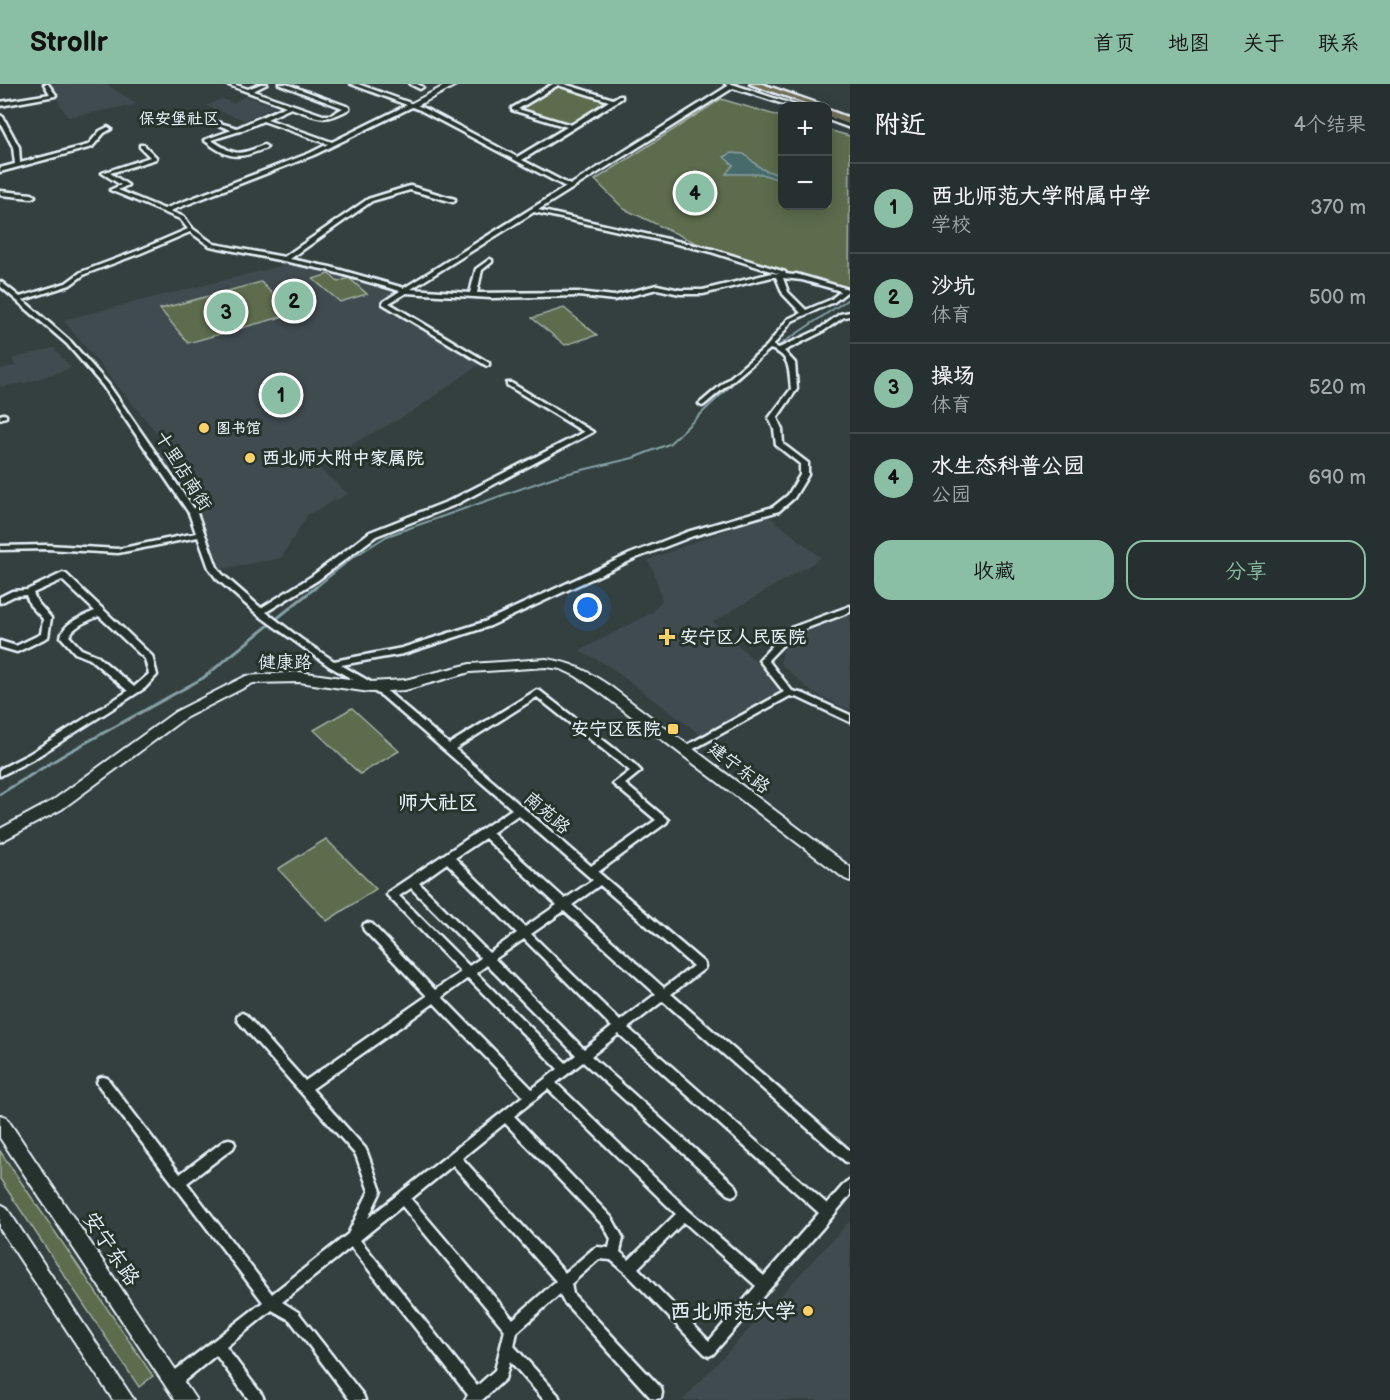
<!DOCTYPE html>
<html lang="zh">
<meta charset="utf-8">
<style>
body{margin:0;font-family:"Balsamiq Sans","LXGW WenKai TC",sans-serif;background:#333c3c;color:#f1f3f6}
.controls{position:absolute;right:18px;top:18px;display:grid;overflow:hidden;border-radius:12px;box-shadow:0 3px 15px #0003}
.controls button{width:54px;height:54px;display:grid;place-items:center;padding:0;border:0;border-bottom:2px solid #434b4c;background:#273030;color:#f1f3f6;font:30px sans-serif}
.you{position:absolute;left:588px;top:524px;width:21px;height:21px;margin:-15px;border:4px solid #fff;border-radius:50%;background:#1a73e8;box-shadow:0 0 0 9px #1a73e833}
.badge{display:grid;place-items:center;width:39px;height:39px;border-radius:50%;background:#8abfa5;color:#111;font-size:20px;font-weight:700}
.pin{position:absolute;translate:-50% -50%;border:3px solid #fff;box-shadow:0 2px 6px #0006}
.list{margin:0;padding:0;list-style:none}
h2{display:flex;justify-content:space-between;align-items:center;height:78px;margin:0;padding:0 24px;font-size:26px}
h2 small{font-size:20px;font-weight:400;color:#a4a9ab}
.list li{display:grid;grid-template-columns:39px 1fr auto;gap:18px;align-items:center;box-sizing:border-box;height:90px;padding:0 24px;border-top:2px solid #434b4c}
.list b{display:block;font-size:22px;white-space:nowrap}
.list p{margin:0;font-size:20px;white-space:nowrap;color:#a4a9ab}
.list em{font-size:20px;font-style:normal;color:#a4a9ab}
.actions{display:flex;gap:12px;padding:18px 24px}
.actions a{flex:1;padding:14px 0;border:2px solid #8abfa5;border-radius:18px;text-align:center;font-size:21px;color:#8abfa5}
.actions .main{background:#8abfa5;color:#111}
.map{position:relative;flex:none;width:850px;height:1316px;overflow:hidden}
header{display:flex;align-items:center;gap:36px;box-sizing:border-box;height:84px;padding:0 30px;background:#8abfa5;color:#111}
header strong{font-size:28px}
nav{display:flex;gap:33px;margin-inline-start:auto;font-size:21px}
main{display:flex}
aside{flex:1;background:#273030}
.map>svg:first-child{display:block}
.built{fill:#414c50}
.green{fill:#5c6c4e;stroke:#a2aea3;stroke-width:1.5}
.water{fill:#466a6b;stroke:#87a0a3;stroke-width:1.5}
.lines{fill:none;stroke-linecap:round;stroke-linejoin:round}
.stream-far1{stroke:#87a0a3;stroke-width:2}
.stream{stroke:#87a0a3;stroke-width:3}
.street-casing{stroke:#e8f1f8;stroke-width:5}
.secondary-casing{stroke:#e8f1f8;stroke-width:4}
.primary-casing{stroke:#e8f1f8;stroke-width:5}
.street{fill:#26332d;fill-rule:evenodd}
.secondary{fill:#26332d;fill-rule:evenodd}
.primary{fill:#716e59;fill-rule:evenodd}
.poi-dot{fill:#ffd166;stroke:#26332d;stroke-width:2}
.labels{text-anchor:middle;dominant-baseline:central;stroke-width:6;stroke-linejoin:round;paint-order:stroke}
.far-poi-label{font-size:15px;font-weight:bold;fill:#e8f1f8;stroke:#26332d;text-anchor:start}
.far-neighbourhood-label{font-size:16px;font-weight:bold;fill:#e8f1f8;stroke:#26332d}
.poi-label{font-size:18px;font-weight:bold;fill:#e8f1f8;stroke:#26332d;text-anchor:start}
.street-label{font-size:18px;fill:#e8f1f8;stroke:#26332d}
.neighbourhood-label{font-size:20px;font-weight:bold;fill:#e8f1f8;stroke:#26332d}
.near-street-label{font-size:21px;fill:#e8f1f8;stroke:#26332d}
.near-poi-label{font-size:21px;font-weight:bold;fill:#e8f1f8;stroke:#26332d;text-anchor:end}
</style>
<header>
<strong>Strollr</strong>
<nav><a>首页</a><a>地图</a><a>关于</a><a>联系</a></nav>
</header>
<main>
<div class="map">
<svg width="850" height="1316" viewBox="0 0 850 1316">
<rect width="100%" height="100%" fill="#344040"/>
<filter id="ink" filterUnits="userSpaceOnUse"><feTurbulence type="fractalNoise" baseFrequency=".0167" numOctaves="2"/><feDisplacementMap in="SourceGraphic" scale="12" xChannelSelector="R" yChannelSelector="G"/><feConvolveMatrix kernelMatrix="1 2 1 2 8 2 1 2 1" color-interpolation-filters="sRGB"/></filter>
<g filter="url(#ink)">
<!-- built -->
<g class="built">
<polygon points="48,0 106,0 137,20 68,33"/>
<polygon points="246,12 274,22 245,36 206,22 222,15 233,19"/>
<polygon points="293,179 398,207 380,219 480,280 410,329 314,380 348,410 308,430 281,474 221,485 195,421 159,370 171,366 63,236"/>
<polygon points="54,264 71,284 28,298 0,303 0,285 16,282 12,275"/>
<polygon points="767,431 821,474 713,538 755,577 784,607 701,651 606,580 579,567 652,529 662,516 654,487 648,476"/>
<polygon points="850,527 850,626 812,608 780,579 786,556 811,539"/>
<polygon points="850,1137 850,1316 683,1316"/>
</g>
<!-- green -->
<g class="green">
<polygon points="559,2 608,16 570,40 520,24"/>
<polygon points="721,15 782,33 782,122 828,122 828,46 850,52 849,207 711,166 624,125 595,96"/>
<polygon points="329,190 338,198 349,194 367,210 340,218 313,195"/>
<polygon points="261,198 292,230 188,259 160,225"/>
<polygon points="564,224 597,251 565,261 532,234"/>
<polygon points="352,624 399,667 360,690 314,646"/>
<polygon points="326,755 376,805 327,837 278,785"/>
<polygon points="0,1067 153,1292 139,1303 0,1095"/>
</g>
<!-- water -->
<polygon class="water" points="731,69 744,70 762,85 782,92 782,97 762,90 726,90 733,81 724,73"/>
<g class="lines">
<!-- stream-far1 -->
<polyline class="stream-far1" points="315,504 352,474 387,452 557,392 633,374 669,360 760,274 850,214"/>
<!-- stream -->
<polyline class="stream" points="0,710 67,669 203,594 316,503"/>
<defs>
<g id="street">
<polygon points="44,0 48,0 56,11 55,12 0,22 0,18 50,10"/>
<path d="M226,0H233L248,5L261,0H267L253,7L323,31H331L343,24L279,0H286L349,23V25C322,40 318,33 291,24L267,35L332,58L407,21L351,0H358L424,24L517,73L567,43L512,26V24L553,0H564L613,15L618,12H622V14L616,18L522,76L570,101L728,2L725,0H732L797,22H790L733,4L538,126L712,165L785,188L786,189L785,190L793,191L796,190L848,205V207L834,218L792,237L773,262L779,264L818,246L840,230L850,228V232L844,233L822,248L784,267L795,279L797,305L777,334L782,345L783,360L808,379V391L794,414L779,427L693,452L636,474L490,542L403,570L341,581L388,608L449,660L537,606L540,607L634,680L641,687L625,700L668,736L666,739L598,788L704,879L705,882L704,885L671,910L850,1067V1079L846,1078L663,917L628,944L827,1120L846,1098L850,1096V1111L832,1133L713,1270L709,1272L705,1270L625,1188L611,1176L599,1175L571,1200L573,1210L661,1304L662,1309L661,1314L656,1315L651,1314L563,1217L560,1210L517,1248L514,1262L558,1311L560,1316H544L510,1277L505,1295L482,1316H465L468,1311L351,1163L282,1218L298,1228L363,1311L365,1316H350L290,1236L272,1226L226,1263L262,1311L264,1316H249L216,1271L178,1302L173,1303L168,1302L167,1297L168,1292L263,1218L99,1002L97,998L99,994L103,993L107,994L180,1090L225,1056L229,1055L233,1056L235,1060L233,1064L187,1099L272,1210L348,1150L369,1107L356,1071L238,937L237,934L238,931L242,929L246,931L305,997L427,912L364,846L363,843L364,840L368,839L372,840L435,906L461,888L387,811L388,808L512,725L382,612L329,582L257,530L216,494L209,484L198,453L118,469L47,465L0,466V462L47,461L118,465L196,449L189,429L103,302L67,260L0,202V197L20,213L66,199L81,188L137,167L188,145L180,135L110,106L121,101L102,89L150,73L140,63V61H144L156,73V75L110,89L128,101L118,106L164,125L310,69L328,60L263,37L240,47L211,56C237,72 236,72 264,61L267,63L266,64C238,76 228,75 204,56L232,46L209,38V36L237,44L286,22ZM558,1L609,17L571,41L518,25ZM412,23L420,26L566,103L404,204L330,183L290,175L372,117L410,106L453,118L455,117V115L410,102L368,115L284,173L214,160L193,145L184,133L170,127L314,71ZM534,128L708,167L780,190L772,189L703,206H680L657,201L614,212L578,208L477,209L482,186L492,178V176L490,175L476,185L470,209L411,205ZM190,148L210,162L327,186L400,207L383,218V220L487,282L489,281V279L389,219L406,209L491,214L578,212L614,216L657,205L680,210H703L772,193H776L783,210L801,229L788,235L767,262L699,320L702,322L704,321L770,265C791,271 789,287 791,305L769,334L774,345L776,361L800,380V391L788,411L773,423L687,448L630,470L484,538L402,564L334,577L301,555L266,528L318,496L376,452L455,421L593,348L511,299H507V301L584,348L449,417L370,448L312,492L261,524L222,490L217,483L197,429L108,300L71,258L23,216L70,201L85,190L141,169ZM783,194L802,196L841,207L830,216L806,226L788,208ZM537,613L630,687L613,700L656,736L591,782L455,665ZM518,731L587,791L593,796L565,815L492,749ZM485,754L557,821L525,843L455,774ZM447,779L517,849L489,869L419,799ZM600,801L693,882L664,904L572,821ZM411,804L481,874L469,882L399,812ZM564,827L656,910L620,937L531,850ZM524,855L612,943L584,965L495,875ZM487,881L576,971L566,979L476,889ZM468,894L558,985L532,1005L442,913ZM434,919L523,1012L368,1134L381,1107L367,1068L365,1064L312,1005ZM619,950L819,1129L764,1192L688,1126L556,999L583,978L728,1110L732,1112L736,1110L738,1106L736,1102L591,972ZM548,1005L676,1130L629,1176L620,1168L623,1154L612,1134L514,1032ZM505,1039L604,1142L611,1155L609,1164L597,1163L593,1165L565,1189L462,1074ZM453,1081L556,1197L513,1235L411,1115ZM402,1122L505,1246L495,1286L477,1302L360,1156ZM684,1138L756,1202L709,1257L638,1184Z"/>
<polygon points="410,0 417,0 423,3 420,5"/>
<polygon points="0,31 3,33 19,63 20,79 88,61 100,47 108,43 111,45 104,49 92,63 0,88 0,84 15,80 13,63 0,38"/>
<polygon points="828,32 850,40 850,44 828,36"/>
<polygon points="0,107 32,110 35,112 32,114 0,111"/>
<polygon points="4,330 6,331 6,333 0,335 0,331"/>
<path d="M63,489L66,490L152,572L157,591L145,604L35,674L0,692V685L29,670L128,607L90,575L75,569L61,553C64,538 82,533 95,527L62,496L33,509L37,518L51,534L48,553L17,568L0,563V557L16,562L41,550L43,535L30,521L26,511L14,512L0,519V513L12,507L27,506ZM99,532L145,575L149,590L134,603L96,571L81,565L69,552C75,541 88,537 99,532Z"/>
<polygon points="850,522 850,528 794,549 768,576 792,607 804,610 850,631 850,638 799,614 790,612 688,668 682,668 680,666 682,664 784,608 759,576 788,545"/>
</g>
<g id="secondary">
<polygon points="448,0 458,0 415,23 408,21"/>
<path d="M546,575C572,578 589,588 611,603L850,783V797L845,795L601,609L576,592L561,585L546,583L470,588L405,606L370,608L299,598L253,599L185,634L62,725L0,758V745L52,717L175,628L246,592L299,588L370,598L405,596L470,580Z"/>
<polygon points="0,1031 6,1033 196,1316 175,1316 0,1054"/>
<polygon points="0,1120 6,1123 134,1316 113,1316 0,1145"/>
</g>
<g id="primary">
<polygon points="750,0 762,0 825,22 814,22"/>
<polygon points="828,26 850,34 850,40 828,32"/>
</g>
</defs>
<!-- street casing -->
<use href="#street" class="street-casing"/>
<!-- secondary casing -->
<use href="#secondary" class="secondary-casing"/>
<!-- primary casing -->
<use href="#primary" class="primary-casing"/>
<!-- street -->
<use href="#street" class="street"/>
<!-- secondary -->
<use href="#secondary" class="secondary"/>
<!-- primary -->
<use href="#primary" class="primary"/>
</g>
</g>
<!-- markers -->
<g class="poi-dot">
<circle cx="204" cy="344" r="6"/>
<circle cx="250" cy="374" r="6"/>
<path d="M664 544h6v6h6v6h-6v6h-6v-6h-6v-6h6z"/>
<rect x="667" y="639" width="12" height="12" rx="3"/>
<circle cx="808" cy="1227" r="6"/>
</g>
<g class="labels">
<!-- far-poi labels -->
<g class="far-poi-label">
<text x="216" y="344">图书馆</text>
</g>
<!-- far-neighbourhood labels -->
<g class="far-neighbourhood-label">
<text x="179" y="35">保安堡社区</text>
</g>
<!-- poi labels -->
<g class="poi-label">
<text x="262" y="374">西北师大附中家属院</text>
<text x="680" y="553">安宁区人民医院</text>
<text x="661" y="645" text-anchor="end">安宁区医院</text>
</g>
<!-- street labels -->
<g class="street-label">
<text transform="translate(183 387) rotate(58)">十里店南街</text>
<text x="285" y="578">健康路</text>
<text transform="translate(739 684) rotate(37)">建宁东路</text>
<text transform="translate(547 729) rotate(41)">南苑路</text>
</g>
<!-- neighbourhood labels -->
<g class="neighbourhood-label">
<text x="438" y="719">师大社区</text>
</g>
<!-- near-street labels -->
<g class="near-street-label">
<text transform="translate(111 1165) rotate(56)">安宁东路</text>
</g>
<!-- near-poi labels -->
<g class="near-poi-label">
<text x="796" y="1227">西北师范大学</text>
</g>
</g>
</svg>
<div class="controls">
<button>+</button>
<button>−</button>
</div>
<div class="you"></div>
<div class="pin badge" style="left:281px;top:311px">1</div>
<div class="pin badge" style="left:294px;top:217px">2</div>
<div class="pin badge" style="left:226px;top:228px">3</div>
<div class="pin badge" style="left:695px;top:109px">4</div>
</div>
<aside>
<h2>附近<small>4个结果</small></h2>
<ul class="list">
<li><span class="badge">1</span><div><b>西北师范大学附属中学</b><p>学校</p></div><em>370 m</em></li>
<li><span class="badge">2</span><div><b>沙坑</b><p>体育</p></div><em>500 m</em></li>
<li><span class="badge">3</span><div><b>操场</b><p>体育</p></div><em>520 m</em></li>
<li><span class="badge">4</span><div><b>水生态科普公园</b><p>公园</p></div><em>690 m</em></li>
</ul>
<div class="actions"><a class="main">收藏</a><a>分享</a></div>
</aside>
</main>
